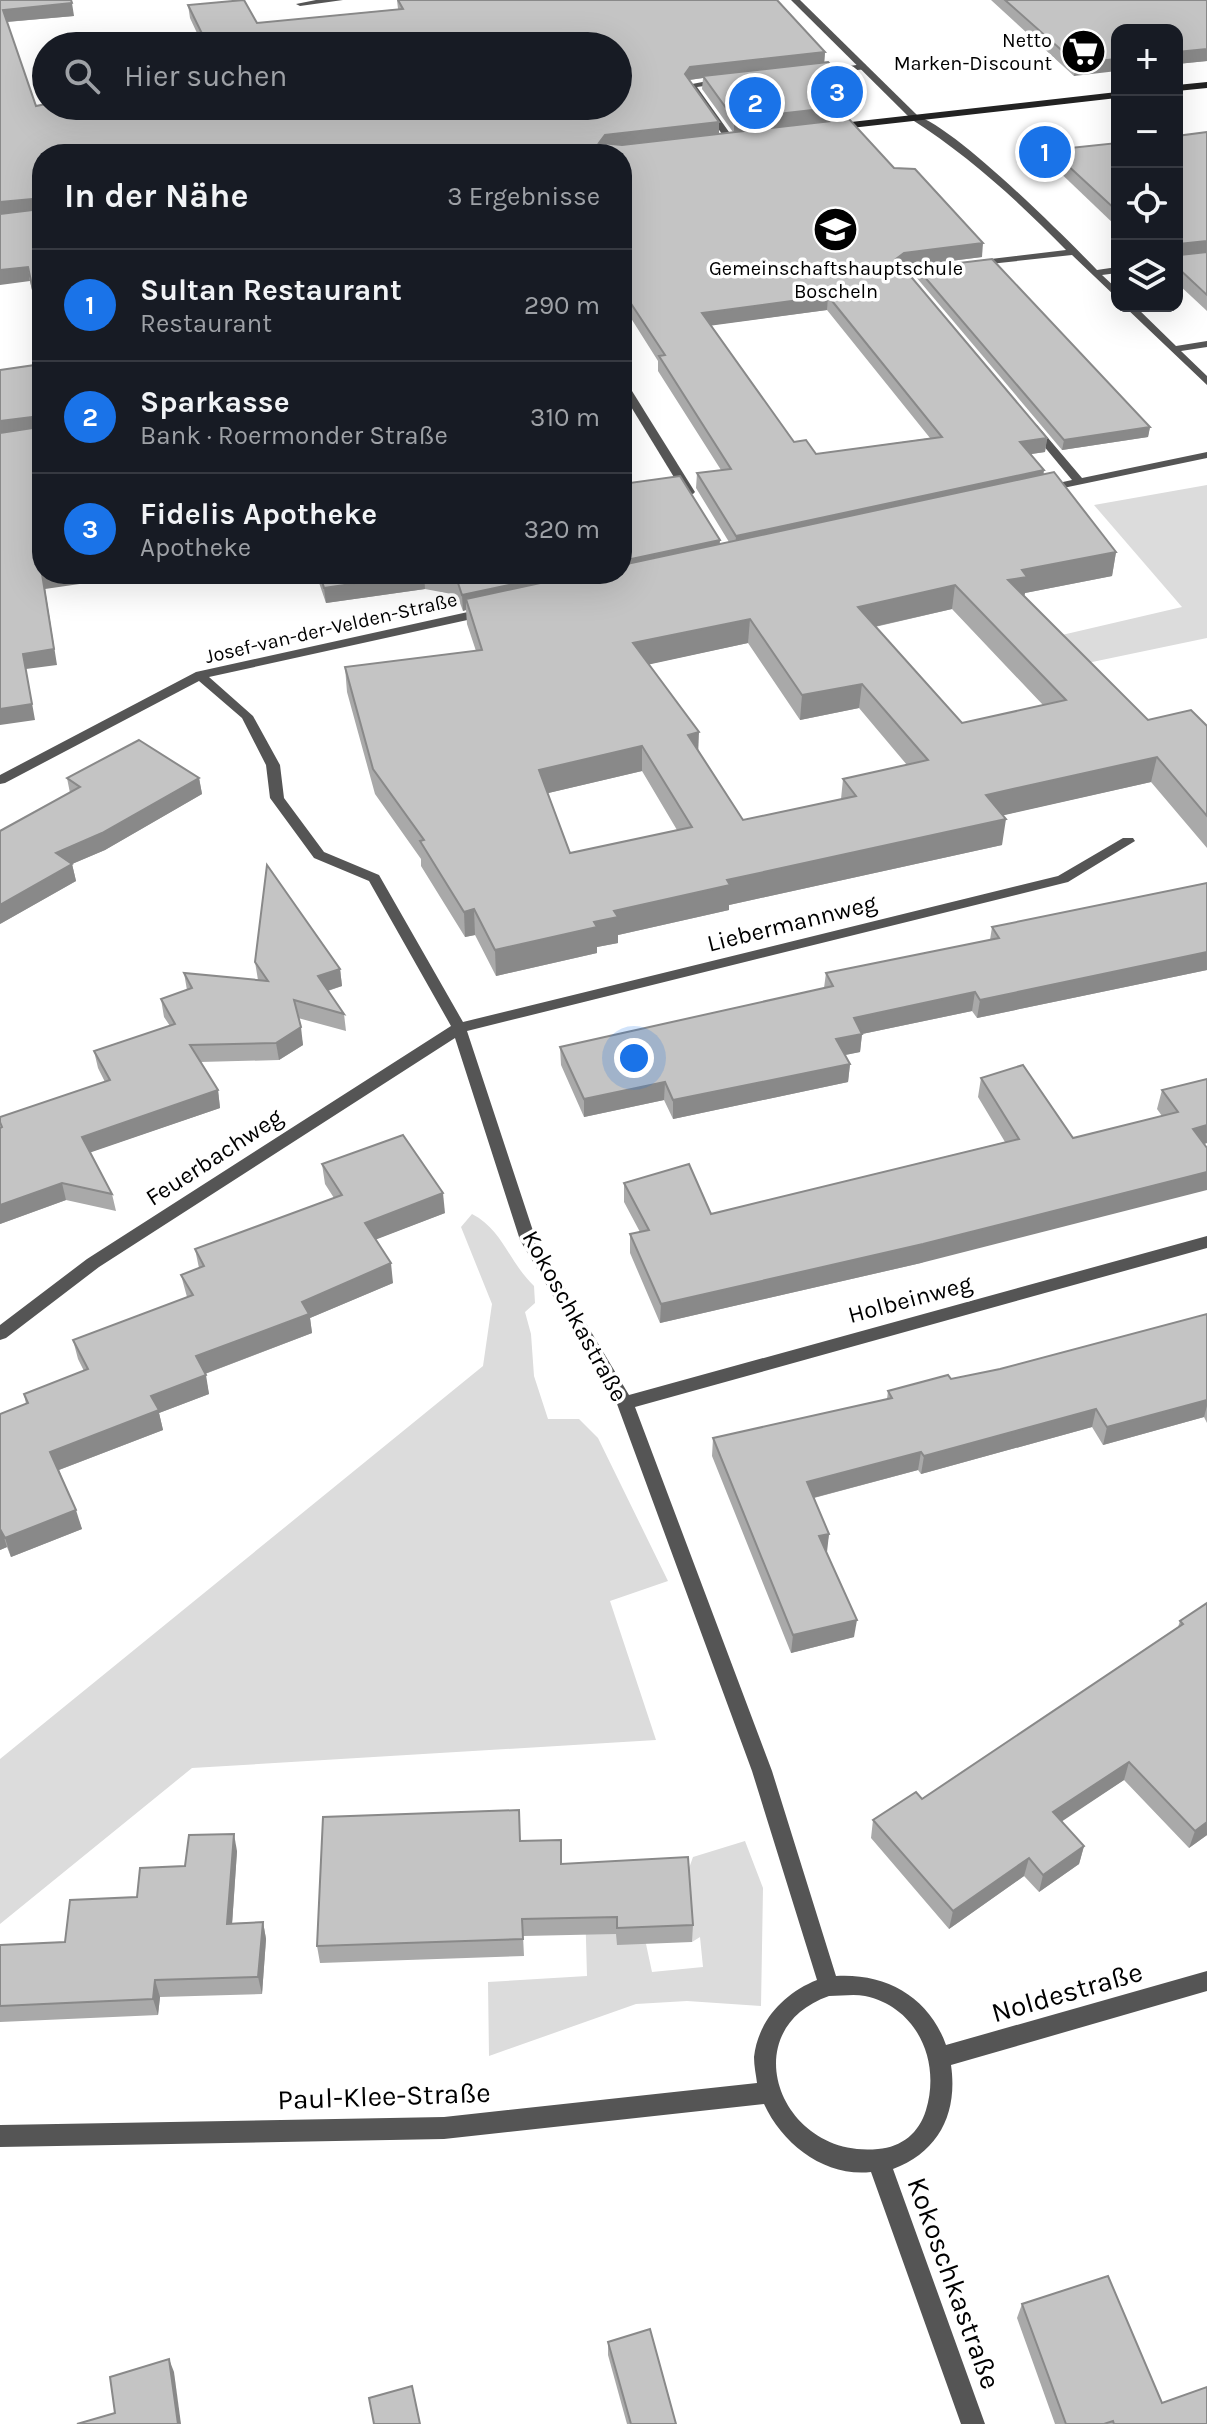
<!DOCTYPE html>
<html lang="de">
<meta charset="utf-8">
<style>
body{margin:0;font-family:Karla,sans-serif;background:#242831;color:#f1f3f6}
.controls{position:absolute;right:24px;top:24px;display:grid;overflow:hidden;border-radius:16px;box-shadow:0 8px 32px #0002}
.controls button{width:72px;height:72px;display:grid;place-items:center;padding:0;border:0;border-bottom:2px solid #363941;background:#171b24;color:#f1f3f6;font:40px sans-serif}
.you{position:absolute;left:634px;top:1058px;width:28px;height:28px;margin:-20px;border:6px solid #fff;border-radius:50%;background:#1a73e8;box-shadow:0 0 0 12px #1a73e833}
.badge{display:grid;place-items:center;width:52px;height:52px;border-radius:50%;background:#1a73e8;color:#fff;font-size:26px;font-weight:700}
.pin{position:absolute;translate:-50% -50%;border:4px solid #fff;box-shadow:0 2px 8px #0006}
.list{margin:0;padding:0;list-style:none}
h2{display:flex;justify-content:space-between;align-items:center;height:104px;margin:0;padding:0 32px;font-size:34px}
h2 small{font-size:26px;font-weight:400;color:#9ea1a6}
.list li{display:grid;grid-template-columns:52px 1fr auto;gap:24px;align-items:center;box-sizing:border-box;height:112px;padding:0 32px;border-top:2px solid #363941}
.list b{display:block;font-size:30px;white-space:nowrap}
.list p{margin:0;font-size:26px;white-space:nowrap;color:#9ea1a6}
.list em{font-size:26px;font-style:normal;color:#9ea1a6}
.icon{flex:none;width:44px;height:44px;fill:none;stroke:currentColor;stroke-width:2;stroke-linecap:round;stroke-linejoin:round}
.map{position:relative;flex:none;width:1207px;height:2424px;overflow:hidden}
.search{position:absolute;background:#171b24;box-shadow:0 8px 32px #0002;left:32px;top:32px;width:600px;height:88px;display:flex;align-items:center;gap:20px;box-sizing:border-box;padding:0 28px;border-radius:44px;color:#9ea1a6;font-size:30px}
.panel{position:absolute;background:#171b24;box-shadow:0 8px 32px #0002;left:32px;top:144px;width:600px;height:440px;border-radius:32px}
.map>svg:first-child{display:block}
.green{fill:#dcdcdc}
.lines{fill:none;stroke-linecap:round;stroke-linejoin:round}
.service{fill:#555;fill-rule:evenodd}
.minor{fill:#555;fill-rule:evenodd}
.tertiary{fill:#555;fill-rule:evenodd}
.secondary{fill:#222;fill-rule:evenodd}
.wall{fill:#a9a9a9;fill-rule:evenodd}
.shaded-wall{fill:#898989}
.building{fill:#c4c4c4;stroke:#898989;stroke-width:2;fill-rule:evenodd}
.labels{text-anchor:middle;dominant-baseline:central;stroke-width:7;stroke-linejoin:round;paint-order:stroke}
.far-poi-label{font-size:20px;fill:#000;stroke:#fff;text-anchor:end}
.far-street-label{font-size:20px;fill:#000;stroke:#fff}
.street-label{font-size:24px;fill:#000;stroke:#fff}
.near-street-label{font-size:28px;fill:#000;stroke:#fff}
</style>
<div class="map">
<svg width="1207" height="2424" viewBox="0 0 1207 2424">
<rect width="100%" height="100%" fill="#fff"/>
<!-- green -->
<g class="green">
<polygon points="1207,485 1207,638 1073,666 1049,638 1182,607 1094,505"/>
<path d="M472,1214C503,1230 508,1261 534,1286L535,1303L525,1312L531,1334L534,1376L548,1419H579L598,1438L668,1581L610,1601L656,1740L192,1768L0,1924V1759L483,1366L492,1304L461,1227Z"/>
<polygon points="745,1841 763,1888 761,2006 687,2001 636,2004 489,2056 488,1982 587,1976 584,1869 646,1944 652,1972 703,1967 700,1937 692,1942 687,1874 693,1857"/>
</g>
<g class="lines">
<!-- service -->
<g class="service">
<polygon points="863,64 866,65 866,69 814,75 810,72"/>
<polygon points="723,78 727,81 726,83 697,87 734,139 730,142 727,141 687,85"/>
</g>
<!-- minor -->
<g class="minor">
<polygon points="316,0 343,0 300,6 296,4"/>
<path d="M911,115C944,115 1069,241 1097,270L1117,267V273L1102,275L1117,289V298L1072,255L971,266V262L974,261L1066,250C1018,201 969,156 911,119Z"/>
<polygon points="1124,306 1135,306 1176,346 1207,341 1207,347 1181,351 1207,376 1207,385"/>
<polygon points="622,380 627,383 695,492 693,494 683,492 622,392"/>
<polygon points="1033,424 1037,425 1082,478 1207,452 1207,458 1044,492 1038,489 1040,487 1072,480 1028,427"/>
<path d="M486,608L490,609V615L209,677L253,716L280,765L284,798L324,852L379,875L463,1022L1058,876L1123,838H1133L1135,841L1068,882L467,1031L536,1240L629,1395L1207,1236V1248L635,1407L772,1771L836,1976C886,1973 929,1997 946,2045L1207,1971V1991L951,2065C958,2113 939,2152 893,2169L985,2424H961L871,2172C825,2177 783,2145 764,2104L444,2139L0,2147V2125L444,2117L757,2083C756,2075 754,2066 754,2057C758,2021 784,1993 817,1980L752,1771L617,1404L520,1240L455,1038L99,1267L6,1338L0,1340V1325L87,1259L451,1026L369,881L314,858L270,798L266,765L242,718L199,681L5,783L0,784V775L196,672ZM829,1996C841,1996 854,1994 865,1996C917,2007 941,2061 926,2110C919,2133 902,2147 878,2149C780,2159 732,2030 829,1996Z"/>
</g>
<!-- tertiary -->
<polygon class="tertiary" points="791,0 800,0 917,115 917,119 911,119"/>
<!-- secondary -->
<g class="secondary">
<polygon points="1207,82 1207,88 1177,91 1177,85"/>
<polygon points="1117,92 1117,98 833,130 829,127 833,124"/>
</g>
</g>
<!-- wall -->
<g class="wall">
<path d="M0,0L74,16L7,22L36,106L618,46H203L190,18L188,5L257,23L398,9L397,0L825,52L824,63L848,100L834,102L839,107L838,120L894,168L982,257L903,267L1047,438L1045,452L1031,454L1044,474L1116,552L1112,576L1025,593L1024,596L1148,720L1207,726V848L1151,782L1003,815L1002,845L729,905V910L618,935V943L597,947V953L496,976L475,935L465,937L421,866V859L375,794L347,692L345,667L476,651L467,624L466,610L463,611L457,595L425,589L326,603L316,574H622L729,542L696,488L697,473L721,470L658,371V361L622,304V154H42V334L30,281ZM703,78L702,89L733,132L719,134L689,80ZM827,310L930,438L816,454L794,442L711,325ZM952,609L1043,705L962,723L875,627ZM748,643L800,720L859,708L907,765L843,779L841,799L743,820L698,751L649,664ZM642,771L677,830L570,853L548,793Z"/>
<polygon points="991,0 1207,0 1207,61 1177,64 1177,30 1074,76"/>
<polygon points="1207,132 1207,311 1177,283 1177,136"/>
<polygon points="1117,143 1117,227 1050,163 1051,150"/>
<polygon points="917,268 1150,427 1148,437 1062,450 916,277"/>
<polygon points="67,778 199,778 202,794 105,850 72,864 76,881 0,924 70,793"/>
<polygon points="1207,883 1207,970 977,1018 972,1011 862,1034 860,1052 845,1055 850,1064 848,1082 673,1119 664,1100 584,1117 561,1065 560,1047 824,988 826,973 990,940 992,927"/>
<polygon points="255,962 340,969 342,986 328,991 344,1014 346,1031 298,1018 303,1045 279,1060 200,1062 218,1090 220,1108 90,1152 112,1194 116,1211 66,1200 0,1224 0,1117 105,1082 98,1068 94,1051 170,1026 164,1017 161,999 187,990 184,973 258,980"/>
<polygon points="981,1078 1073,1138 1162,1116 1157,1109 1162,1090 1207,1079 1207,1143 921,1263 660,1323 630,1253 630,1234 640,1232 624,1202 624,1183 711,1214 1005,1142 978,1097"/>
<polygon points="322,1164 445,1213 376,1239 393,1283 310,1318 312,1333 205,1374 209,1394 159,1413 163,1430 59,1470 82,1529 11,1557 7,1547 0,1550 0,1414 26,1404 24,1394 84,1371 78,1359 73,1340 187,1297 181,1275 199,1268 195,1249 334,1198 325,1184"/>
<polygon points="1207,1314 1207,1423 1204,1417 1103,1445 1092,1427 921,1474 918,1470 814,1498 829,1534 826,1552 854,1637 791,1653 712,1456 713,1438 887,1399 888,1391 1000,1369"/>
<polygon points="1207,1603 1207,1835 1189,1848 1124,1780 1061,1821 1084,1846 1079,1864 1039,1892 1024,1876 949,1929 871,1838 873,1820 922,1799 1178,1627 1180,1621"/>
<polygon points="520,1841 561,1864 693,1925 692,1942 617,1945 616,1934 523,1936 524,1956 320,1963 317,1946"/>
<polygon points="237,1851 232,1923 263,1922 266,1939 262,1994 160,1997 158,2015 0,2022 0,1945 65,1942 185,1866"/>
<polygon points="1022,2304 1162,2403 1207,2424 1055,2424 1017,2318"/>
<polygon points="608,2342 676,2424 627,2424 608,2355"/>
</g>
<!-- shaded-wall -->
<g class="shaded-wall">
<polygon points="72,3 74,16 5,22 3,10"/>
<polygon points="1207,49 1207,61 1177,64 1177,52"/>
<polygon points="825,52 824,65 703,76 703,78 689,80 685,74 690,67"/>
<polygon points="1117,59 1117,71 1074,76 1076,63"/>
<polygon points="849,86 848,100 822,103 823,89"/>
<polygon points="839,107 838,121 734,133 734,119"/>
<polygon points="719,122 719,135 605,148 599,143 605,135"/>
<polygon points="42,198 42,212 0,216 0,202"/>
<polygon points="1207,241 1207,254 1177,257 1179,244"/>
<polygon points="983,243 982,257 903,267 896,259 904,253"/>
<polygon points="28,267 30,281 0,285 0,270"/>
<polygon points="828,296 827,310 701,327 702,313"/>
<polygon points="41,416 42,431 0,436 0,421"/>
<polygon points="1150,427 1148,437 1062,450 1064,440"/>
<polygon points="1047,438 1045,452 1018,456 1020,442"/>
<polygon points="1044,470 1042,485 735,552 736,536"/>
<polygon points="720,540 719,555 469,609 466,599 466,610 463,611 462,595 561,574 622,574 622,561"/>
<polygon points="1116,552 1112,576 1025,593 1023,601 1008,580 1022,570"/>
<polygon points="43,574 120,574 121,578 45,589 57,665 26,669 35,720 0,725 0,709 23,654"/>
<polygon points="424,574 425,589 326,603 324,588"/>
<polygon points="955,585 952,609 855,631 858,607"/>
<polygon points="750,619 748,643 633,668 633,643"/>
<polygon points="862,684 859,708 800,720 802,695"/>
<polygon points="699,732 698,757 688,735"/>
<polygon points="642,746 642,771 540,795 539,770"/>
<polygon points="1157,757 1151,782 983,820 986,795"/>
<polygon points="199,778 202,794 105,850 72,864 76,881 0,924 0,905 56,853"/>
<polygon points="1006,819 1002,845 729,905 729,910 618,935 618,943 597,947 597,953 496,976 495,950 594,922 614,911 727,880"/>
<polygon points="474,909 475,935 465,937 464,912"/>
<polygon points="1207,952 1207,970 977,1018 980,1000"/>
<polygon points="340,969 342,986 320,993 318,976"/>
<polygon points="975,992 972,1011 862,1034 860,1052 835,1057 836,1039 854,1018"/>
<polygon points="301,1027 303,1045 279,1060 276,1043"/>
<polygon points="850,1064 848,1082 673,1119 673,1100"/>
<polygon points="665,1082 664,1100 584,1117 584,1099"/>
<polygon points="218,1090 220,1108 86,1154 82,1137"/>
<polygon points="1207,1125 1207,1143 1188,1148 1193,1129"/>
<polygon points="1207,1172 1207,1190 921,1263 660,1323 661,1304"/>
<polygon points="62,1183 66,1200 0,1224 0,1205"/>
<polygon points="443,1193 445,1213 367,1243 365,1223"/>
<polygon points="391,1263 393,1283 310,1318 312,1333 199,1376 196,1356 302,1302"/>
<polygon points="206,1375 209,1394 159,1413 163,1430 56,1471 50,1452 151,1396"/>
<polygon points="1207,1400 1207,1406 1204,1417 1103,1445 1107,1427"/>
<polygon points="1096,1409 1092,1427 921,1474 924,1456"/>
<polygon points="921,1452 918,1470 805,1500 807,1482"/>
<polygon points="76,1510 82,1529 11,1557 5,1538"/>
<polygon points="1,1528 7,1547 0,1550 0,1529"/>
<polygon points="829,1534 827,1552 817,1554 819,1536"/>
<polygon points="857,1620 854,1637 791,1653 793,1635"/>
<polygon points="1129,1762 1124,1780 1049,1830 1053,1812"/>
<polygon points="1207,1822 1207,1835 1189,1848 1195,1831"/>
<polygon points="234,1834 237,1851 231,1940 227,1924"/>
<polygon points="1084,1846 1079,1864 1039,1892 1043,1875"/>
<polygon points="1029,1858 1024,1876 949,1929 953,1911"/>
<polygon points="263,1922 266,1939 262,1994 258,1977"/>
<polygon points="155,1980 160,1997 158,2015 153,1999"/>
<polygon points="169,2359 174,2372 181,2424 178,2424"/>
</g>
<!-- building -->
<g class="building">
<path d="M0,0H71L72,3L3,10L36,106L46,104V106H618V46H208L188,5L244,0L257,23L403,9L398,0H777L825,52L690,67L685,74L719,122L605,135L599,143L622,145L849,119L894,168L915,169L983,243L904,253L896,259L1047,438L1020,442L1044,470L736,536L697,473L731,469L659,356L665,355L622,290V154H42V332L28,267L0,270V214L40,209L42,198L0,202ZM828,296L942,437L816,454L806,440L794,442L702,313Z"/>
<polygon points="1005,0 1207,0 1207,49 1177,52 1177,30 1117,30 1117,59 1076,63"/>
<polygon points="828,62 849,86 823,89 839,107 734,119 703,76"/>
<polygon points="1207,132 1207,241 1179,244 1177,250 1177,136"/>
<polygon points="1117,143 1117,211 1051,150"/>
<polygon points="1207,252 1207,295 1177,267 1177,253 1180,255"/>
<polygon points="992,259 1150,427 1064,440 917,268"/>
<polygon points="42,364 42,574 54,649 23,654 32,704 0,709 0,433 40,427 41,416 0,421 0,370"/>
<path d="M1054,472L1116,552L1022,570L1027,577L1008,580L1148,720L1191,710L1207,726V816L1157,757L986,795L1006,819L727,880L730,885L614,911L618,917L594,922L597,927L495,950L474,909L464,912L420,841L424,840L373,769L345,667L482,650L466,599L582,574H622V565ZM955,585L1066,700L962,723L858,607ZM750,619L802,695L862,684L928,760L843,779L856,796L743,820L688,735L699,732L633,643ZM642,746L692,827L570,853L539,770Z"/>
<polygon points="680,476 720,540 622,561 622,484"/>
<polygon points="320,574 420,574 324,588"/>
<polygon points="427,574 561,574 462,595 457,580"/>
<polygon points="139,740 199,778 102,833 56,853 72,864 0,905 0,831 80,787 67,778"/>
<polygon points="267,865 340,969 318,976 344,1014 294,1000 301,1027 276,1043 190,1045 218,1090 82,1137 112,1194 62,1183 0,1205 0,1128 2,1127 0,1122 0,1117 110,1080 94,1051 175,1024 161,999 192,988 184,973 268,981 255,962"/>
<polygon points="1207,883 1207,952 980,1000 975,992 854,1018 862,1034 836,1039 850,1064 673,1100 665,1082 584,1099 560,1047 833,986 826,973 999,938 992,927"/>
<polygon points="1023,1065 1073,1138 1178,1112 1162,1090 1207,1079 1207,1125 1193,1129 1207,1148 1207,1172 923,1244 661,1304 630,1234 649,1230 624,1183 689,1164 711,1214 1019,1139 981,1078"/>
<polygon points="403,1135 443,1193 365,1223 391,1263 302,1302 309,1314 196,1356 206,1375 151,1396 159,1410 50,1452 76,1510 5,1538 0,1529 0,1414 28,1403 24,1394 88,1369 73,1340 193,1295 181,1275 204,1266 195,1249 342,1195 322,1164"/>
<polygon points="1207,1314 1207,1400 1107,1427 1096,1409 924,1456 921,1452 807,1482 829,1534 819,1536 857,1620 793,1635 713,1438 892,1398 888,1391 948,1375 951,1379 1000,1369"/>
<polygon points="1207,1603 1207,1822 1195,1831 1129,1762 1053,1812 1084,1846 1043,1875 1029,1858 953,1911 873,1820 916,1792 922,1799 1183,1624 1180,1621"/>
<polygon points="519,1810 520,1841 561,1840 561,1864 688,1857 693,1925 617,1928 617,1917 522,1919 523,1939 317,1946 323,1817"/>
<polygon points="234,1834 227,1924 263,1922 258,1977 155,1980 153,1999 0,2006 0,1945 65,1942 70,1900 137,1897 140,1868 185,1866 189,1835"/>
<polygon points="1108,2276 1162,2403 1207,2387 1207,2424 1114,2424 1113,2421 1104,2424 1066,2424 1022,2304"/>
<polygon points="650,2329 676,2424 631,2424 608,2342"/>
<polygon points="169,2359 178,2424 77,2424 115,2413 110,2377"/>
<polygon points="412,2386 420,2424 374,2424 369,2398"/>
</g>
<!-- icons -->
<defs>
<symbol id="supermarket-disc" viewBox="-11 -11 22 22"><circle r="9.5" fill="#000" stroke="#fff"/><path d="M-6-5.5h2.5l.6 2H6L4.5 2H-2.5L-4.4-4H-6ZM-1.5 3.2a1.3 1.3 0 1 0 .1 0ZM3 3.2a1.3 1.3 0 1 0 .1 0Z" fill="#fff"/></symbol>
<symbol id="school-disc" viewBox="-11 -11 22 22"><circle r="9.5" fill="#000" stroke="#fff"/><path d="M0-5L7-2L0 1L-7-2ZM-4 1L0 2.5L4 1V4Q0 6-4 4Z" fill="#fff"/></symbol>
</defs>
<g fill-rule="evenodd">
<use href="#supermarket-disc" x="1058" y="26" width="51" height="51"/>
<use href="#school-disc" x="810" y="204" width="51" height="51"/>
</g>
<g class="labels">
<!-- far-poi labels -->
<g class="far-poi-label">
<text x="1052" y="40">Netto<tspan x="1052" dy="23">Marken-Discount</tspan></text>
<text x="836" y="268" text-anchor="middle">Gemeinschaftshauptschule<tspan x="836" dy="23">Boscheln</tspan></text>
</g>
<!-- far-street labels -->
<g class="far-street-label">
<text transform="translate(331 628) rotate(-13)">Josef-van-der-Velden-Straße</text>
</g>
<!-- street labels -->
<g class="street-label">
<text transform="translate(792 923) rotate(-14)">Liebermannweg</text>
<text transform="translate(214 1157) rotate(-33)">Feuerbachweg</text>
<text transform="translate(910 1299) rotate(-15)">Holbeinweg</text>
<text transform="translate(575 1316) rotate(61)">Kokoschkastraße</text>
</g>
<!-- near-street labels -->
<g class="near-street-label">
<text transform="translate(1067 1992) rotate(-16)">Noldestraße</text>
<text transform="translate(384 2096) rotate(-2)">Paul-Klee-Straße</text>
<text transform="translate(954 2283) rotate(70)">Kokoschkastraße</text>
</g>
</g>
</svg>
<div class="controls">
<button>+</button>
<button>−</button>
<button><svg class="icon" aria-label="locate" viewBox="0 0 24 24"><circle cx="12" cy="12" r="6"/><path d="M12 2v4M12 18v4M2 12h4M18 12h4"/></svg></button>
<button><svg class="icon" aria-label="layers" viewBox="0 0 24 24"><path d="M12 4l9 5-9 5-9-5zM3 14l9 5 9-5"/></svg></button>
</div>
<div class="you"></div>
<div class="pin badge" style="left:1045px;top:152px">1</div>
<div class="pin badge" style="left:755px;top:103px">2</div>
<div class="pin badge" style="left:837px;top:92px">3</div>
<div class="search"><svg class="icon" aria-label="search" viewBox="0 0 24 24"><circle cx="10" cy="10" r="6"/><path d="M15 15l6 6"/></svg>Hier suchen</div>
<section class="panel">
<h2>In der Nähe<small>3 Ergebnisse</small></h2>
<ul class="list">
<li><span class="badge">1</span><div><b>Sultan Restaurant</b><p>Restaurant</p></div><em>290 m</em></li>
<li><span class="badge">2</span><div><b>Sparkasse</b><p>Bank · Roermonder Straße</p></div><em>310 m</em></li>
<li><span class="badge">3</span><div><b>Fidelis Apotheke</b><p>Apotheke</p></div><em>320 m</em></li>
</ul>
</section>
</div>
